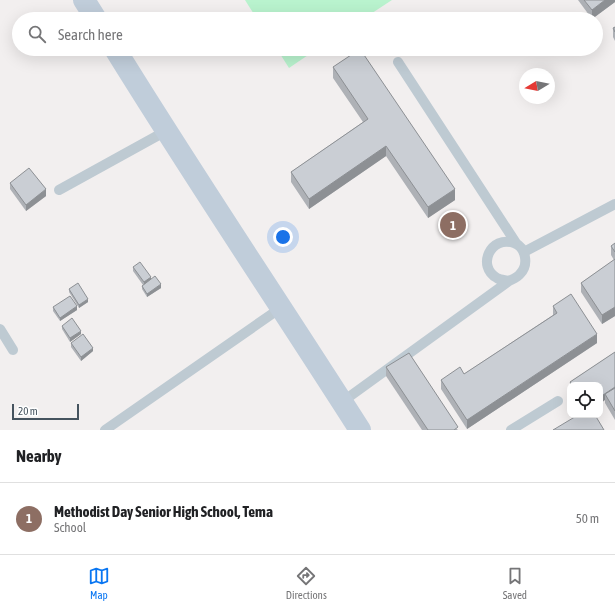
<!DOCTYPE html>
<style>
body{margin:0;font-family:"Asap Condensed",sans-serif;background:#f2f2f2;color:#202124}
.controls{position:absolute;right:12px;bottom:12px;display:grid;overflow:hidden;border-radius:8px;box-shadow:0 4px 16px #0002}
.controls button{width:36px;height:36px;display:grid;place-items:center;padding:0;border:0;border-bottom:1px solid #e0e0e0;background:#fff;color:#202124;font:20px sans-serif}
.compass{position:absolute;left:519px;top:68px;width:36px;height:36px;border-radius:50%;background:#fff;box-shadow:0 4px 16px #0002;rotate:260deg}
.scale{position:absolute;left:12px;bottom:10px;width:67px;box-sizing:border-box;padding-left:4px;border:2px solid #45535e;border-top:0;font-size:11px;line-height:14px;white-space:nowrap;color:#45535e;-webkit-text-stroke:3px #fff;paint-order:stroke}
.you{position:absolute;left:283px;top:237px;width:14px;height:14px;margin:-10px;border:3px solid #fff;border-radius:50%;background:#1a73e8;box-shadow:0 0 0 6px #1a73e833}
.badge{display:grid;place-items:center;width:26px;height:26px;border-radius:50%;background:#0976f2;color:#fff;font-size:13px;font-weight:700}
.pin{position:absolute;translate:-50% -50%;border:2px solid #fff;box-shadow:0 1px 4px #0006}
.list{margin:0;padding:0;list-style:none}
h2{display:flex;justify-content:space-between;align-items:center;height:52px;margin:0;padding:0 16px;font-size:17px}
h2 small{font-size:13px;font-weight:400;color:#757577}
.list li{display:grid;grid-template-columns:26px 1fr auto;gap:12px;align-items:center;box-sizing:border-box;height:72px;padding:0 16px;border-top:1px solid #e0e0e0}
.list b{display:block;font-size:15px;white-space:nowrap}
.list p{margin:0;font-size:13px;white-space:nowrap;color:#757577}
.list em{font-size:13px;font-style:normal;color:#757577}
.icon{flex:none;width:22px;height:22px;fill:none;stroke:currentColor;stroke-width:2;stroke-linecap:round;stroke-linejoin:round}
.map{position:relative;flex:none;width:615px;height:430px;overflow:hidden}
.search{position:absolute;background:#fff;box-shadow:0 4px 16px #0002;left:12px;right:12px;top:12px;height:44px;display:flex;align-items:center;gap:10px;box-sizing:border-box;padding:0 14px;border-radius:22px;color:#757577;font-size:15px}
.sheet{height:124px;background:#fff}
nav{display:flex;justify-content:space-around;align-items:center;box-sizing:border-box;height:56px;border-top:1px solid #e0e0e0;background:#fff;font-size:11px;color:#757577}
nav a{display:grid;justify-items:center;gap:2px}
nav .on{color:#0976f2}
.map>svg:first-child{display:block}
.green{fill:#b9f3ce}
.lines{fill:none;stroke-linecap:round;stroke-linejoin:round}
.lane{stroke:#becad2;stroke-width:10}
.secondary{stroke:#c0cdda;stroke-width:22}
.wall{fill:#aeb1b6}
.shaded-wall{fill:#8d9094}
.building{fill:#caced4;stroke:#8d9094}
</style>
<div class="map">
<svg width="615" height="430" viewBox="0 0 615 430">
<rect width="100%" height="100%" fill="#f2efef"/>
<!-- green -->
<g class="green">
<polygon points="245,0 392,0 363,19 257,19"/>
<polygon points="277,49 317,49 289,68"/>
</g>
<g class="lines">
<!-- lane -->
<g class="lane">
<polyline points="398,62 516,243"/>
<polyline points="59,190 166,131"/>
<polyline points="524,252 615,204"/>
<polyline points="0,329 13,350"/>
<path d="M342,402L509,281C513,279 518,277 520,274C529,265 526,247 514,243C491,235 476,266 497,278C500,280 506,280 509,281"/>
<polyline points="105,430 282,307"/>
<polyline points="511,430 558,401"/>
</g>
<!-- secondary -->
<g class="secondary">
<polyline points="84,0 96,19"/>
<path d="M115,49C194,177 279,303 360,430"/>
</g>
</g>
<!-- wall -->
<g class="wall">
<polygon points="578,0 615,0 615,2 592,19"/>
<polygon points="615,27 615,41 613,37 613,28"/>
<polygon points="333,67 455,200 428,218 386,156 309,209 291,182 291,172 363,122 333,78"/>
<polygon points="10,183 46,196 26,211 10,189"/>
<polygon points="615,243 615,316 602,324 581,292 581,283 614,260 611,255 611,246"/>
<polygon points="133,267 151,279 161,288 147,297 142,289 142,286 143,285 133,271"/>
<polygon points="69,289 88,302 79,308 69,292"/>
<polygon points="553,306 597,343 467,429 441,389 441,380 464,374 553,315"/>
<polygon points="53,307 77,310 60,321 53,311"/>
<polygon points="62,326 81,334 70,342 62,329"/>
<polygon points="71,343 93,351 81,361 71,347"/>
<polygon points="615,352 615,420 605,403 605,400 600,385 570,385 570,388 570,382"/>
<polygon points="386,367 458,430 422,430 386,376"/>
</g>
<!-- shaded-wall -->
<g class="shaded-wall">
<polygon points="605,0 615,0 615,2 592,19 592,10"/>
<polygon points="386,146 386,156 309,209 309,199"/>
<polygon points="46,189 46,196 26,211 26,205"/>
<polygon points="455,189 455,200 428,218 428,207"/>
<polygon points="151,277 151,281 144,286 144,282"/>
<polygon points="161,284 161,288 147,297 147,294"/>
<polygon points="88,299 88,302 79,308 79,305"/>
<polygon points="77,306 77,310 60,321 60,318"/>
<polygon points="615,307 615,316 602,324 602,315"/>
<polygon points="81,331 81,334 70,342 70,338"/>
<polygon points="597,334 597,343 467,429 467,420"/>
<polygon points="93,348 93,351 81,361 81,357"/>
<polygon points="615,387 615,394 605,394 605,400 600,404 600,397"/>
</g>
<!-- building -->
<g class="building">
<polygon points="584,0 605,0 592,10"/>
<polygon points="615,27 615,32 613,28"/>
<polygon points="360,49 455,189 428,207 386,146 309,199 291,172 368,119 333,67"/>
<polygon points="29,168 46,189 26,205 10,183"/>
<polygon points="615,243 615,252 611,246"/>
<polygon points="615,259 615,307 602,315 581,283"/>
<polygon points="140,262 151,277 144,282 133,267"/>
<polygon points="155,276 161,284 147,294 142,286"/>
<polygon points="78,283 88,299 79,305 69,289"/>
<polygon points="571,294 597,334 467,420 441,380 460,367 464,374 557,313 553,306"/>
<polygon points="70,296 77,306 60,318 53,307"/>
<polygon points="72,318 81,331 70,338 62,326"/>
<polygon points="83,334 93,348 81,357 71,343"/>
<polygon points="615,352 615,387 600,397 600,385 572,385 570,382"/>
<polygon points="409,353 458,427 454,430 428,430 386,367"/>
<polygon points="615,388 615,411 605,394"/>
<polygon points="578,415 595,415 604,430 553,430"/>
</g>
</svg>
<div class="controls">
<button><svg class="icon" aria-label="locate" viewBox="0 0 24 24"><circle cx="12" cy="12" r="6"/><path d="M12 2v4M12 18v4M2 12h4M18 12h4"/></svg></button>
</div>
<svg class="compass" viewBox="-18 -18 36 36"><path d="M0-13l5 13h-10z" fill="#e53935"/><path d="M0 13l5-13h-10z" fill="#757577"/></svg>
<div class="scale">20 m</div>
<div class="you"></div>
<div class="pin badge" style="left:453px;top:225px;background:#8d6e63">1</div>
<div class="search"><svg class="icon" aria-label="search" viewBox="0 0 24 24"><circle cx="10" cy="10" r="6"/><path d="M15 15l6 6"/></svg>Search here</div>
</div>
<section class="sheet">
<h2>Nearby<small></small></h2>
<ul class="list">
<li><span class="badge" style="background:#8d6e63">1</span><div><b>Methodist Day Senior High School, Tema</b><p>School</p></div><em>50 m</em></li>
</ul>
</section>
<nav>
<a class="on"><svg class="icon" aria-label="map" viewBox="0 0 24 24"><path d="M3 6l6-2 6 2 6-2v14l-6 2-6-2-6 2zM9 4v14M15 6v14"/></svg>Map</a>
<a><svg class="icon" aria-label="directions" viewBox="0 0 24 24"><path d="M12 3l9 9-9 9-9-9zM9 14v-3h6M13 9l2 2-2 2"/></svg>Directions</a>
<a><svg class="icon" aria-label="saved" viewBox="0 0 24 24"><path d="M7 4h10v16l-5-4-5 4z"/></svg>Saved</a>
</nav>
